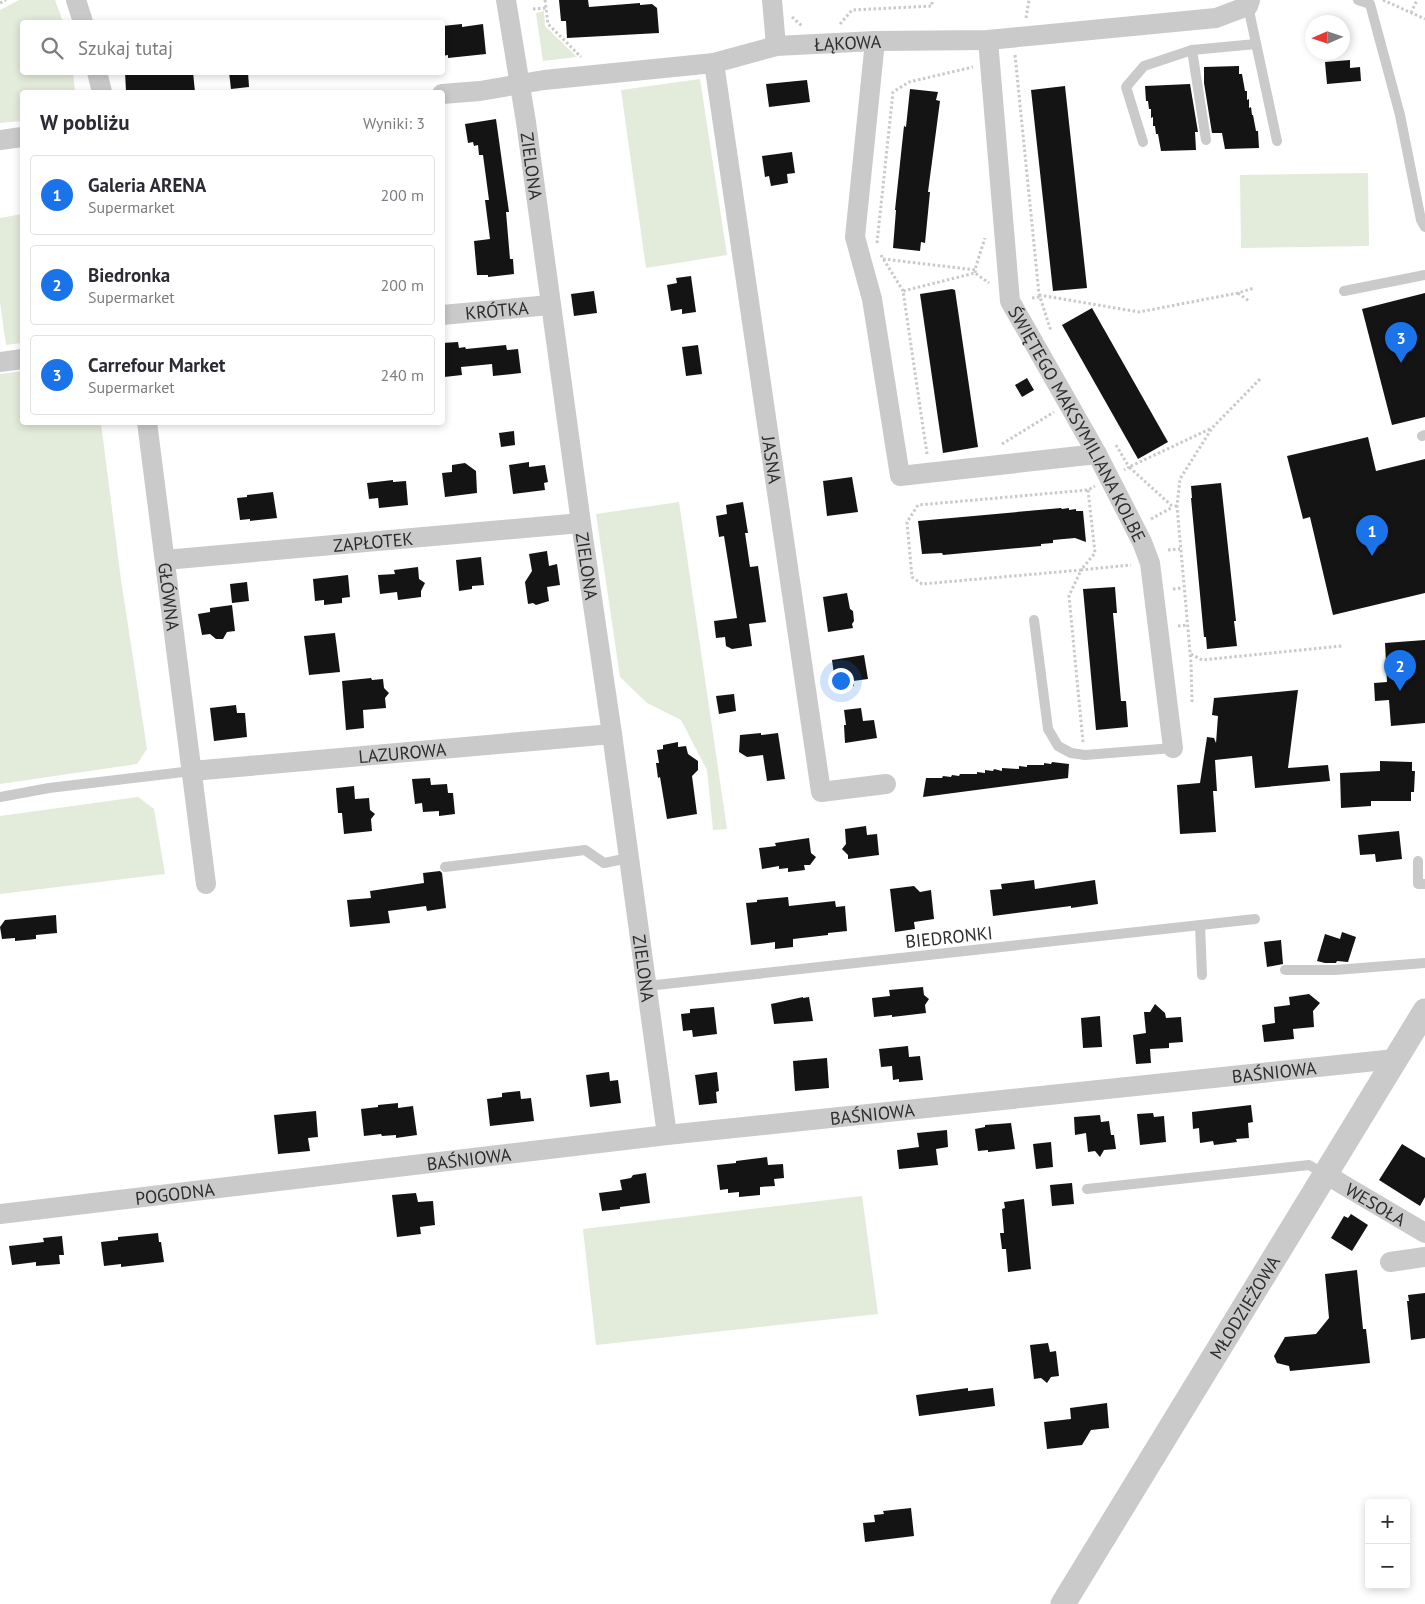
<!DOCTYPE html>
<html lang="pl">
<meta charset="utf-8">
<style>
body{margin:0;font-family:"PT Sans",sans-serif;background:#f7f7f7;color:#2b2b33}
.controls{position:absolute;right:15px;bottom:15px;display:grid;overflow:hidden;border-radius:5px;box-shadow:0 2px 8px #0003}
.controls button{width:45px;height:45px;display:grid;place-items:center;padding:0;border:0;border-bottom:1px solid #e1e1e2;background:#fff;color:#2b2b33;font:25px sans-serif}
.compass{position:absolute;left:1305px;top:15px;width:45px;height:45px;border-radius:50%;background:#fff;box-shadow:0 2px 8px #0003;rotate:267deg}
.you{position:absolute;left:840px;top:680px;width:18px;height:18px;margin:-12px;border:4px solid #fff;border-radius:50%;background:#1a73e8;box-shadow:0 0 0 8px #1a73e833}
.badge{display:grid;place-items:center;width:32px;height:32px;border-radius:50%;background:#1a73e8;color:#fff;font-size:16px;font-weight:700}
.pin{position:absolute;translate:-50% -41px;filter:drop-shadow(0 1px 2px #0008)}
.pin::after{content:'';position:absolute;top:26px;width:18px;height:15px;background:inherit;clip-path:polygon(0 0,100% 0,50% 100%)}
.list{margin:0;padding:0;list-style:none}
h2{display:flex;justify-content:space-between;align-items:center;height:65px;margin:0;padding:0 20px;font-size:21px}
h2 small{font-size:16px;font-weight:400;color:#7c7c81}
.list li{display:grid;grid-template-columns:32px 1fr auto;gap:15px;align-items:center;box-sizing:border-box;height:80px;margin:0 10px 10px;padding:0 10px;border:1px solid #e1e1e2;border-radius:5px}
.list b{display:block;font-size:19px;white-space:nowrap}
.list p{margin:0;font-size:16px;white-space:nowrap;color:#7c7c81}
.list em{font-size:16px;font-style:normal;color:#7c7c81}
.icon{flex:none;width:28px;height:28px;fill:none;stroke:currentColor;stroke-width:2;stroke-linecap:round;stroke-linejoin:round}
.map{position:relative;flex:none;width:1425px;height:1604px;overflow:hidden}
.search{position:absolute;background:#fff;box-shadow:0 2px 8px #0003;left:20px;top:20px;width:425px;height:55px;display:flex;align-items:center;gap:12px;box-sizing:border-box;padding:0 18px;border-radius:5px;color:#7c7c81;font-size:19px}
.panel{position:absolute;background:#fff;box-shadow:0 2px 8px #0003;left:20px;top:90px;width:425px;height:335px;border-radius:5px}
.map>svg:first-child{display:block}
.green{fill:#e3ebda}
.building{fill:#141414}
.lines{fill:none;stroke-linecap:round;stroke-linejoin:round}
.path{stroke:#cacaca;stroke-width:3;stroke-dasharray:2.5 2.5;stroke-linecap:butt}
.service{stroke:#cacaca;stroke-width:10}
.minor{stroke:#cacaca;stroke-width:20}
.tertiary{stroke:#cacaca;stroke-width:25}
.labels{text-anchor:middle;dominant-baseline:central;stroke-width:5;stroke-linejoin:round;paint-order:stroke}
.street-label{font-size:18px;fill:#2d2d2d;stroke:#fff}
</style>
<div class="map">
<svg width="1425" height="1604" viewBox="0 0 1425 1604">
<rect width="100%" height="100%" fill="#fff"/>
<!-- green -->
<g class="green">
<polygon points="19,0 55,0 63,22 22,22 22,72 73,73 75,92 22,92 22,121 0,123 0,10"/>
<polygon points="544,11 545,26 577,57 543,61 536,13"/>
<polygon points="700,79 727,255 646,268 621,90"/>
<polygon points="1368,173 1369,246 1241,248 1240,175"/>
<polygon points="22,214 22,343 6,345 0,302 0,218"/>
<polygon points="22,371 22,422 101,423 121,580 147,749 137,764 0,784 0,374"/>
<polygon points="679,502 727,829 713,830 707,770 681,720 647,703 620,677 596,514"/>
<polygon points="138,797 154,809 165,874 0,894 0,816"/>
<polygon points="862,1196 878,1314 596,1345 583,1229"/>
</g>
<!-- building -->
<g class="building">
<polygon points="559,0 588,0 589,7 640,3 640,5 652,4 657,8 659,33 567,38 566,21 561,21"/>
<polygon points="462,24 462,27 483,24 486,54 448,58 448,55 442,56 442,26"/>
<polygon points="1350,60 1350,68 1360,67 1361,81 1327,84 1325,62"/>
<polygon points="1239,66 1239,74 1242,74 1245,91 1247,91 1247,100 1249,99 1249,108 1251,107 1252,115 1253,115 1256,131 1258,131 1259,148 1225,149 1222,133 1212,133 1204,83 1204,67"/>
<polygon points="125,72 193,72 195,92 130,92 130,90 126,91"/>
<polygon points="229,72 248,72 249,87 231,89"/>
<polygon points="807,80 810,102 769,107 766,84"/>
<polygon points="1190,84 1198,132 1195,132 1196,150 1161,151 1158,134 1156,134 1155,126 1153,126 1153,117 1151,118 1151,109 1149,109 1148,101 1146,101 1145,86"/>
<polygon points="1065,86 1087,288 1053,291 1031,90"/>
<polygon points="910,89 938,92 936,100 940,101 928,192 930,192 925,243 921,242 920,251 893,248 896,210 895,210 904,126 906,127"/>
<polygon points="496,119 509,212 506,212 510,259 513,259 514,274 488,277 488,275 477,275 474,241 490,239 485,200 489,200 483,155 479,155 478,145 474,146 473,142 468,143 465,124"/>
<polygon points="792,152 795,173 787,174 788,183 771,186 769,176 765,177 762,156"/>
<polygon points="691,276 696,312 682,314 682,309 671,311 667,285 677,283 676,278"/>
<polygon points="952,289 955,290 978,447 943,453 920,294"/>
<polygon points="594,291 597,313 574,316 571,294"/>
<polygon points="1425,293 1425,417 1392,425 1362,309"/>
<polygon points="1092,308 1168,442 1138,459 1062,325"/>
<polygon points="458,342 459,348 465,347 466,349 506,345 507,350 518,349 521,373 493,376 492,364 461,367 462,375 444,377 442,343"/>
<polygon points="698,345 702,374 686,376 682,347"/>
<polygon points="1027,378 1034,390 1022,397 1015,385"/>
<polygon points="514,431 515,445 501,447 499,433"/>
<polygon points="1368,437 1376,471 1425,459 1425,593 1333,615 1310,517 1303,519 1287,456"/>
<polygon points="529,462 529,467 545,465 548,482 544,483 545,490 513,494 509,465"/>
<polygon points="465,463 476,471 477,493 445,497 442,473 452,472 452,465"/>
<polygon points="852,477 858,512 827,516 823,481"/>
<polygon points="393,480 393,482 406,481 408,505 379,508 378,498 369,499 367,483"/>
<polygon points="1221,483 1236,621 1234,621 1237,646 1207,649 1206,637 1204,637 1191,498 1192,498 1191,486"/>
<polygon points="273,492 277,518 250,521 250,519 240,520 237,498 247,497 247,495"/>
<polygon points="743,502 748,533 745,533 750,567 758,566 766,622 749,624 752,646 732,649 726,646 725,637 716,638 714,621 737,618 724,536 719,537 716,516 727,514 726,505"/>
<polygon points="1061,508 1062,509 1069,508 1069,510 1076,509 1076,511 1083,511 1086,542 1075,538 1053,540 1053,543 1041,544 1041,546 943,555 942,553 922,554 918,521"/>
<polygon points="547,551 549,566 557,564 560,585 547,587 549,601 536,605 533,603 528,604 525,582 532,571 529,554"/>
<polygon points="481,557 484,585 472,586 472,589 459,591 456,560"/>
<polygon points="418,567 419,579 425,583 421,591 421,597 398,600 397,592 380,594 378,575 395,574 394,570"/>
<polygon points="348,575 350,597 342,598 342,603 324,605 324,600 315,601 313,579"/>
<polygon points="247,582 249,601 232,603 230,584"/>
<polygon points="1115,587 1117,613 1113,613 1121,701 1126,701 1128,727 1096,730 1083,589"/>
<polygon points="847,593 850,609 853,611 854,621 852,624 853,628 828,632 823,597"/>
<polygon points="232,605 235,631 227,632 223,639 216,639 210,634 202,635 198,614 210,612 210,608"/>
<polygon points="335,633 340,672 309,675 304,636"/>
<polygon points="1425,640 1425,723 1391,726 1389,700 1375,701 1374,683 1387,682 1385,643"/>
<polygon points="864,655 868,679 853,681 854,686 836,689 832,660"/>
<polygon points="371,678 372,680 383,679 384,688 389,693 385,698 386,708 363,710 364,728 346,730 342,681"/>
<polygon points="1298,690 1288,768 1328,765 1330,781 1255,788 1252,756 1215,760 1217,791 1213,791 1216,832 1180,834 1177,785 1200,783 1207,737 1214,738 1216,743 1218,716 1212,715 1214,698"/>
<polygon points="734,694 736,711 719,714 716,696"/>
<polygon points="236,705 237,713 245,713 247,737 214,741 210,708"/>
<polygon points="861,708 863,721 874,720 877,738 845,743 844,725 846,725 844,710"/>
<polygon points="761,733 761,735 778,733 785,779 767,781 763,755 747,757 739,752 740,735"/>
<polygon points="678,742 678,747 686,746 688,754 698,761 698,770 692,776 697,814 667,819 660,777 658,778 656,763 659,763 657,750 663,749 663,745"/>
<polygon points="1380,761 1412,762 1412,771 1415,771 1414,792 1411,792 1411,801 1371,801 1371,806 1341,808 1340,773 1380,771"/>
<polygon points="1052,762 1069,764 1068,778 923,797 926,778 942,778 943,776 951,777 952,775 959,776 960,774 977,774 977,772 985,773 985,770 993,771 994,769 1002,771 1002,768 1019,769 1019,766 1027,767 1027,765 1044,765 1044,763 1051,764"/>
<polygon points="430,778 431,785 447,784 448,793 453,793 455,814 439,816 439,811 423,812 422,803 415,804 412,779"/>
<polygon points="354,786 355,799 369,798 370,810 375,814 371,819 372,831 344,834 342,813 338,813 336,788"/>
<polygon points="866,826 867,835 877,834 879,855 848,859 848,855 842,849 846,844 845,829"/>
<polygon points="1399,831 1402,859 1376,862 1375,854 1360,855 1358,835"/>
<polygon points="809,838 811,853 816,857 810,865 804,865 805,870 788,872 788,868 779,869 779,866 762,869 759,848 776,846 775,843"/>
<polygon points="440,871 442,873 446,908 427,911 426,906 388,911 390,923 350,927 347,900 371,898 370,891 424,883 423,873"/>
<polygon points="1034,880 1035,889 1095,880 1098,904 1071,908 1071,906 993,916 990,890 1002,889 1001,884"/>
<polygon points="914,886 920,892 931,890 934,919 914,922 915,929 895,932 890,889"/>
<polygon points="788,897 789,906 835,901 836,907 845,906 847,931 828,933 828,935 793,939 793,947 775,949 775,942 751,945 746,903 757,902 757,900"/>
<polygon points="56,915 57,933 36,935 36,939 15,941 15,938 2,939 0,927 5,920"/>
<polygon points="1342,932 1356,937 1348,962 1337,961 1336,963 1325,963 1317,961 1325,934 1340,939"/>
<polygon points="1281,940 1283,964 1267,967 1264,942"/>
<polygon points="923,987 924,995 929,999 925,1005 926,1013 892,1017 892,1015 874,1017 872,998 890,996 889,990"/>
<polygon points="1309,994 1320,1003 1313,1011 1314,1027 1293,1029 1294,1039 1264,1042 1262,1025 1275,1023 1274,1007 1290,1005 1289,997"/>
<polygon points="803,997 803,998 809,997 813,1021 774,1024 771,1004"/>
<polygon points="1155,1004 1165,1013 1166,1018 1181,1017 1183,1042 1169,1043 1169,1048 1150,1049 1151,1063 1136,1064 1133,1035 1146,1033 1144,1012 1150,1012"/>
<polygon points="714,1007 717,1034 693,1037 692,1030 683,1031 681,1014 690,1013 690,1009"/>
<polygon points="1100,1016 1102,1047 1083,1048 1081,1018"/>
<polygon points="908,1046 909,1057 920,1056 923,1080 899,1082 899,1079 893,1080 892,1066 881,1067 879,1049"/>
<polygon points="827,1058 829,1088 795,1091 793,1061"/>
<polygon points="609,1072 610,1081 618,1080 621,1103 590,1107 586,1075"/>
<polygon points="717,1072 719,1091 716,1092 717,1103 699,1105 695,1075"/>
<polygon points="520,1091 521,1099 531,1098 534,1121 490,1126 487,1099 502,1097 502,1093"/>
<polygon points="398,1103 398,1108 413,1106 417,1135 396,1138 396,1135 382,1136 381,1134 364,1136 361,1109 378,1107 378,1105"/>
<polygon points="1251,1105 1253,1122 1248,1123 1249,1138 1236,1139 1237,1142 1214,1145 1213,1141 1200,1143 1199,1128 1193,1129 1192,1112"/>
<polygon points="316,1111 318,1137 308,1138 310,1151 278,1154 274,1115"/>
<polygon points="1153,1113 1154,1117 1164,1116 1166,1142 1140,1145 1137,1114"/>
<polygon points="1100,1115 1101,1122 1109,1121 1111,1135 1114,1135 1116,1149 1104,1150 1100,1157 1095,1151 1088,1152 1086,1133 1075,1135 1074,1117"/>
<polygon points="1011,1123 1015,1149 988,1152 988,1150 978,1151 975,1129 985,1127 985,1125"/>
<polygon points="947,1130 948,1147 936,1149 938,1165 899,1169 897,1150 919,1147 917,1133"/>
<polygon points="1051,1142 1053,1167 1036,1169 1033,1144"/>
<polygon points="1402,1144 1425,1158 1425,1197 1420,1206 1379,1180"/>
<polygon points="767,1157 768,1165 783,1164 784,1178 774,1179 775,1186 760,1187 760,1195 739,1197 739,1192 728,1193 728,1189 720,1190 717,1165 736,1163 736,1161"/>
<polygon points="646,1173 650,1203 620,1207 620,1209 602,1211 599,1193 622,1190 620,1180 631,1178 633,1175"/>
<polygon points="1072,1183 1074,1204 1052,1206 1050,1185"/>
<polygon points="416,1193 418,1202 433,1201 435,1225 420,1227 421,1234 397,1237 392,1195"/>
<polygon points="1024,1199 1031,1269 1008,1272 1006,1249 1002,1249 1000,1233 1004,1233 1002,1209 1005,1208 1004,1202"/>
<polygon points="1351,1214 1368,1225 1352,1251 1331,1238 1344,1216 1348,1218"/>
<polygon points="158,1233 159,1242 161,1242 164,1262 121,1267 121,1264 104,1266 101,1242 118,1240 118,1237"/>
<polygon points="62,1236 64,1255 59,1255 60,1264 36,1266 36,1262 12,1265 9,1246 44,1242 43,1238"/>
<polygon points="1357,1270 1363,1329 1366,1329 1370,1363 1290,1371 1289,1366 1277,1363 1274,1356 1285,1337 1316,1334 1329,1318 1325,1274"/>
<polygon points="1425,1293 1425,1338 1411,1340 1407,1301 1409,1301 1408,1295"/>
<polygon points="1048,1343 1050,1352 1056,1351 1059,1376 1051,1377 1047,1383 1041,1378 1034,1379 1030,1345"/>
<polygon points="968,1388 968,1391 993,1388 995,1406 919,1416 916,1395"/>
<polygon points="1107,1403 1109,1428 1091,1430 1082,1445 1047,1449 1044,1422 1071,1419 1070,1408"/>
<polygon points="911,1508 914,1536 865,1542 863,1523 875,1522 874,1515 884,1514 883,1511"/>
</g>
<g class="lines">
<!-- path -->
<g class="path">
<polyline points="545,0 546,8"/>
<polyline points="1383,0 1425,19"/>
<polyline points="0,3 6,0"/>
<polyline points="533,9 546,8 548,24 581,57"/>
<polyline points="1411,13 1417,0"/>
<polyline points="792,17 802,26"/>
<polyline points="1026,18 1029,0"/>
<polyline points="840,24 852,10 932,6 932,0"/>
<polyline points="1015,55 1039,294 1051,331"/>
<polyline points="877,243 893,92 909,82 973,67"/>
<polyline points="881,255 903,291"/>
<polyline points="883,259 976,270"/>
<polyline points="975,273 976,266 985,238"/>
<polyline points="1238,293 1249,301"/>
<polyline points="1039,295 1139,312 1238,293 1254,288"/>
<polyline points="1032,298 1040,297"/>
<polyline points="1002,444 1054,412"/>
<polyline points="1116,445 1129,467 1124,470"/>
<polyline points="927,454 903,291 975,273 989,283"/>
<polyline points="1088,490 1095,553 1081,570 922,584 912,577 907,522 918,505 1088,490 1095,486"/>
<polyline points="1177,506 1172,506 1129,467 1212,428"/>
<polyline points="1151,519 1171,508 1172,506"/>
<polyline points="1168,550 1180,549"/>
<polyline points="1173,589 1183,588"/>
<polyline points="1178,626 1187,625"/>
<polyline points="1191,654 1202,660 1342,646"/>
<polyline points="1192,702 1191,663 1177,506 1180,479 1212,428 1261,378"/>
<polyline points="1083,742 1069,596 1081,570 1131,565"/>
</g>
<!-- service -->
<g class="service">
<polyline points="1358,0 1370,4 1400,115 1421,220 1425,227"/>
<polyline points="1248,6 1277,141"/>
<polyline points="1192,50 1206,140"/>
<polyline points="1143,142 1126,87 1144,66 1192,50 1256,44"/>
<polyline points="1344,291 1425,275"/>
<polyline points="1422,436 1425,435"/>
<polyline points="1034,620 1048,729 1058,746 1071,753 1085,755 1173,748"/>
<polyline points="0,797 49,788 192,771"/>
<polyline points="1418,861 1418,884 1425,884"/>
<polyline points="445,867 585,850 604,863 629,858"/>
<polyline points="1200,925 1202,975"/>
<polyline points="1285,970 1335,970 1425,963"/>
<polyline points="647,986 1255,919"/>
<polyline points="1087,1189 1309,1165 1325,1174"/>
</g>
<!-- minor -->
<g class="minor">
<polyline points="76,0 83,22"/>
<path id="s1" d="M506,0L526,122L581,523L612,734L667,1135"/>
<polyline points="772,0 776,46"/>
<path id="s2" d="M988,40L1010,301L1097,454L1142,542L1150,563L1173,748"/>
<polyline points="875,41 855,237 872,299 900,476 1097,454"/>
<path id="s3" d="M714,63L821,792L886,784"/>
<polyline points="97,72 102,92"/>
<path id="s4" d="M442,94L480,91L544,80L714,63L776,46L875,41L988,40L1216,18L1248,6L1250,0"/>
<polyline points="0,140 22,137"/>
<path id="s5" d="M442,315L550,305"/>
<polyline points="0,362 22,359"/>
<path id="s6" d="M147,422L206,884"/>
<path id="s7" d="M165,560L581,523"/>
<path id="s8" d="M192,771L612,734"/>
<path id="s9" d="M1325,1174L1425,1233"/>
<path id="s10" d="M0,1214L667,1135L1395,1059"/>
<polyline points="1390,1262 1425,1257"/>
</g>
<!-- tertiary -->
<path class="tertiary" id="s11" d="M1063,1604L1425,1011"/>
</g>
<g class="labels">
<!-- street labels -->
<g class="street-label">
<text stroke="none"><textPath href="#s4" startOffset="410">ŁĄKOWA</textPath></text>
<text stroke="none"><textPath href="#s1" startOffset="168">ZIELONA</textPath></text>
<text stroke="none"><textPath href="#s5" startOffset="55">KRÓTKA</textPath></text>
<text stroke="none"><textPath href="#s2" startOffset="402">ŚWIĘTEGO MAKSYMILIANA KOLBE</textPath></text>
<text stroke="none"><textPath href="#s3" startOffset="401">JASNA</textPath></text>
<text stroke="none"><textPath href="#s7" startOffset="209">ZAPŁOTEK</textPath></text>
<text stroke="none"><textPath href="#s1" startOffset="572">ZIELONA</textPath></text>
<text stroke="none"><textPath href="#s6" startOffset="176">GŁÓWNA</textPath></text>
<text stroke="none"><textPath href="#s8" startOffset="211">LAZUROWA</textPath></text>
<text transform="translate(949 937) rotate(-6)">BIEDRONKI</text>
<text stroke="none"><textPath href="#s1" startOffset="978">ZIELONA</textPath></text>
<text stroke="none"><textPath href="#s10" startOffset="1282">BAŚNIOWA</textPath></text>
<text stroke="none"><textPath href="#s10" startOffset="878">BAŚNIOWA</textPath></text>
<text stroke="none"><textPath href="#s10" startOffset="472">BAŚNIOWA</textPath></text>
<text stroke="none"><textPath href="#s10" startOffset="176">POGODNA</textPath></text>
<text stroke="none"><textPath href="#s9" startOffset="59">WESOŁA</textPath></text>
<text stroke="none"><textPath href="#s11" startOffset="348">MŁODZIEŻOWA</textPath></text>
</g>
</g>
</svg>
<div class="controls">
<button>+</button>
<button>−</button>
</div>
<svg class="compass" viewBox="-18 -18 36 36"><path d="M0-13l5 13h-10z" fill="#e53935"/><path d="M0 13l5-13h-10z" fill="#7c7c81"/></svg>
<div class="you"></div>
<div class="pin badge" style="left:1372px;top:556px">1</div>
<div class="pin badge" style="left:1400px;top:691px">2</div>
<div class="pin badge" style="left:1401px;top:363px">3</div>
<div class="search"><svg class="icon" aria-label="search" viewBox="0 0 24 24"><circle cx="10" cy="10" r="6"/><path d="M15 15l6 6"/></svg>Szukaj tutaj</div>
<section class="panel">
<h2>W pobliżu<small>Wyniki: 3</small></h2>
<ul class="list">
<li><span class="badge">1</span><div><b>Galeria ARENA</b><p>Supermarket</p></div><em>200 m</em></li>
<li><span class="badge">2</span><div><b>Biedronka</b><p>Supermarket</p></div><em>200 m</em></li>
<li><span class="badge">3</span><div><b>Carrefour Market</b><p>Supermarket</p></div><em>240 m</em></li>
</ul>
</section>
</div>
